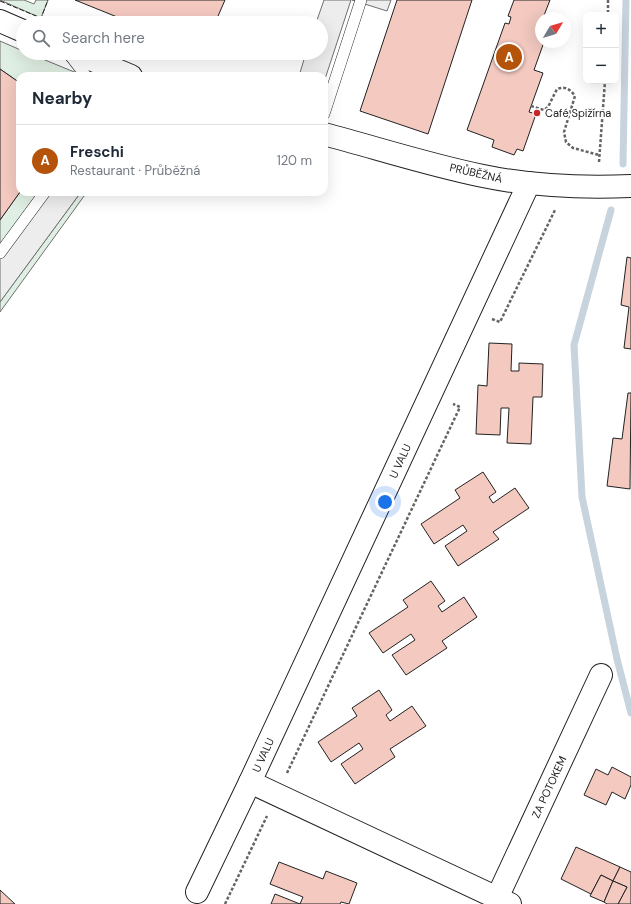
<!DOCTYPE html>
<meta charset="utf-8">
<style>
body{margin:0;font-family:"DM Sans",sans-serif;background:#f6f6f7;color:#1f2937}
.controls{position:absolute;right:12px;top:12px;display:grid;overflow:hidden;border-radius:8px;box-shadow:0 4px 16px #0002}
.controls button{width:36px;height:36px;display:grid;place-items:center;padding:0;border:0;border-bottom:1px solid #e0e1e3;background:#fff;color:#1f2937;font:20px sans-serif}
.compass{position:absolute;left:535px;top:12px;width:36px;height:36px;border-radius:50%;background:#fff;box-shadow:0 4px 16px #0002;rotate:52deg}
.you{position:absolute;left:385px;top:502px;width:14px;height:14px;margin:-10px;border:3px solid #fff;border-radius:50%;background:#1a73e8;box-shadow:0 0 0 6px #1a73e833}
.badge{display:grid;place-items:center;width:26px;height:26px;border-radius:50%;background:#b45309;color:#fff;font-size:13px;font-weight:700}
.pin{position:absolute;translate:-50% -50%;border:2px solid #fff;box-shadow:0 1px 4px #0006}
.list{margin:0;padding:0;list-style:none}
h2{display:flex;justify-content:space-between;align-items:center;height:52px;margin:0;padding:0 16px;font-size:17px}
h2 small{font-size:13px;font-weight:400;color:#747a83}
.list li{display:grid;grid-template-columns:26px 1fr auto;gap:12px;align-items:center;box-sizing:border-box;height:72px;padding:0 16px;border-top:1px solid #e0e1e3}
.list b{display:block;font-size:15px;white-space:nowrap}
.list p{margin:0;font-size:13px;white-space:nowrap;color:#747a83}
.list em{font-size:13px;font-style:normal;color:#747a83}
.icon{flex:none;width:22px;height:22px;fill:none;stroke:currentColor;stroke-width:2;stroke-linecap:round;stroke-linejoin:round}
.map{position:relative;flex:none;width:631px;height:904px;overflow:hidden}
.search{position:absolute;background:#fff;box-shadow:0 4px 16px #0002;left:16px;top:16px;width:312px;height:44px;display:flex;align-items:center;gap:10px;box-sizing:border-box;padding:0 14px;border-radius:22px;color:#747a83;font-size:15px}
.panel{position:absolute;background:#fff;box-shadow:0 4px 16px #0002;left:16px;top:72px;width:312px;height:124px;border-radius:12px}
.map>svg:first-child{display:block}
.green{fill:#e0efe3;stroke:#6f6f6f}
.parking{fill:#ededed;stroke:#6f6f6f}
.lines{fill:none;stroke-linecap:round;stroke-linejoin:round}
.stream{stroke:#c7d3dd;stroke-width:7}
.building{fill:#f3c9c0;stroke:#222}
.lane-casing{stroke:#222;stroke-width:12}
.street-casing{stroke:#222;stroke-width:24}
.path{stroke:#646464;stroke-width:2.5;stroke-dasharray:3 2;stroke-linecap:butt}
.lane{stroke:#fff;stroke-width:11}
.street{stroke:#fff;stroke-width:22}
.fence{stroke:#222;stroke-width:1;stroke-dasharray:5 2;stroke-linecap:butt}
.poi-dot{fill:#c62828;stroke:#fff;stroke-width:1.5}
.labels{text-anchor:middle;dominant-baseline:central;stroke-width:3;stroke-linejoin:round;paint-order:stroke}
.poi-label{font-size:11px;fill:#222;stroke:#fff;text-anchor:start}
.street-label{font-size:11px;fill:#222;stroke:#fff}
</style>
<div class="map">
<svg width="631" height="904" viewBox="0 0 631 904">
<rect width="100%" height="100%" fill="#fff"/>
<!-- green -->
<g class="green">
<polygon points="0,0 24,0 34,4 36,0 48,0 41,18"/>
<polygon points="0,41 23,51 23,53 28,53 84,76 20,76 20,83 0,69"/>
<polygon points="20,192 45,192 0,253 0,220"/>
<polygon points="81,192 87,192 0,312 0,302"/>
</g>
<!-- parking -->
<g class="parking">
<polygon points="324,0 351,0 324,82 324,76 299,76 306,53 321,53 321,23 316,23"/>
<polygon points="352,0 391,0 387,11"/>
<polygon points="45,192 81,192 0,302 0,253"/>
</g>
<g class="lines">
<!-- stream -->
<g class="stream">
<polyline points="623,164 626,0"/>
<polyline points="611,210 574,345 582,497 617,659 631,713"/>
</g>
</g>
<!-- building -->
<g class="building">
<polygon points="75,0 225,0 215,23 132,23"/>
<polygon points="397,0 472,0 428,134 360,111"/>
<polygon points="514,0 550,0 543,18 541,18 539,29 541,30 541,42 544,42 534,70 543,73 529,112 536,114 523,151 517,149 514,155 492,147 494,140 467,130 505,23 509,24 511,17 508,16"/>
<polygon points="0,69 20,83 20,192 0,220"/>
<polygon points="627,257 631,258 631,349 624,348 629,307 621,305"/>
<polygon points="489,343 512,344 511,371 519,371 519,363 543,364 542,397 533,397 531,444 507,443 509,408 501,408 500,435 476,434 478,385 487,386"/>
<polygon points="628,393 631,393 630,489 607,486 613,438 622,439"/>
<polygon points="483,472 496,492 489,497 493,503 515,488 529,508 493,532 499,539 458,566 445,546 467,531 463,525 434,544 421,524 460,498 455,490"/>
<polygon points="431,581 445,601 438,606 442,612 464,597 477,617 442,641 447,648 406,675 392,655 415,640 411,634 383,653 369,633 408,607 403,600"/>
<polygon points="379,690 392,710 386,715 390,721 412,706 426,726 390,749 395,757 355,784 341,764 363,749 359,743 331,762 318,742 357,716 352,708"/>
<polygon points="612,767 631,777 631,785 625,799 612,792 606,805 584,795 596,769 608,775"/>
<polygon points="576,847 620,867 613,881 601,875 591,894 561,879"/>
<polygon points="279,862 323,879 326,871 357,883 349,904 341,902 340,904 300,904 303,897 270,884"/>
<polygon points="620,867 631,872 631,904 618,904 627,887 613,881"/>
<polygon points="601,875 613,881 604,902 590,896"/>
<polygon points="613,881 627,887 618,904 607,904 604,902"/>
<polygon points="0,890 15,904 0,904"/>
<polygon points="275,894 300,904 271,904"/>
</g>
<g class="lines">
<defs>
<g id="lane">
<polyline points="69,54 86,76"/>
<polyline points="324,114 361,0"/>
<polyline points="0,253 45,192"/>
</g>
<g id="street">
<polyline points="0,21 23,31"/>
<polyline points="76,53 131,76"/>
<path d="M324,134C377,148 429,165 483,176C531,186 582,188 631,186"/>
<polyline points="197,892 250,782"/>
<polyline points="497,898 601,675"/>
<polyline points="510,904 250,782 529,183"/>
</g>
</defs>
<!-- lane casing -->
<use href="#lane" class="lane-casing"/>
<!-- street casing -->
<use href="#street" class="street-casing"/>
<!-- path -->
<g class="path">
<polyline points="608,0 608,15"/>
<path d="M531,106L544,110L548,107L557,89C565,86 570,89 575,96L564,132L566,142L573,148L599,155"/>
<polyline points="599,162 605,81"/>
<polyline points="492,319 500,322 555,210"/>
<polyline points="287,773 460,407 453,404"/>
<polyline points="225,904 267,816"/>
</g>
<!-- lane -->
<use href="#lane" class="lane"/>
<!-- street -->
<use href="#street" class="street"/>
<!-- fence -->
<polyline class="fence" points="0,1 41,18 48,0"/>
</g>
<!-- markers -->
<circle class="poi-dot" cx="537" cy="113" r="4"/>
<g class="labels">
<!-- poi labels -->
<g class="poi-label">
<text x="545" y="113">Café Spižírna</text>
</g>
<!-- street labels -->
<g class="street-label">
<text transform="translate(476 173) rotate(13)">PRŮBĚŽNÁ</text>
<text transform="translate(400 461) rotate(-65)">U VALU</text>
<text transform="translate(263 755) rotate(-65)">U VALU</text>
<text transform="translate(549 787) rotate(-65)">ZA POTOKEM</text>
</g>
</g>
</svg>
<div class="controls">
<button>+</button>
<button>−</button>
</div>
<svg class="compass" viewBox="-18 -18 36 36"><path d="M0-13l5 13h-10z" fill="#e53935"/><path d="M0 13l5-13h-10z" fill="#747a83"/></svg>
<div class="you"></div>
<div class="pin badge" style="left:509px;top:57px">A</div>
<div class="search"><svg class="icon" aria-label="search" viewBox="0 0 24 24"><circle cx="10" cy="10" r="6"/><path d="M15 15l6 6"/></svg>Search here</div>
<section class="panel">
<h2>Nearby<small></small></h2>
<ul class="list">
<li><span class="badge">A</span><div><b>Freschi</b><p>Restaurant · Průběžná</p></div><em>120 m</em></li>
</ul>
</section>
</div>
